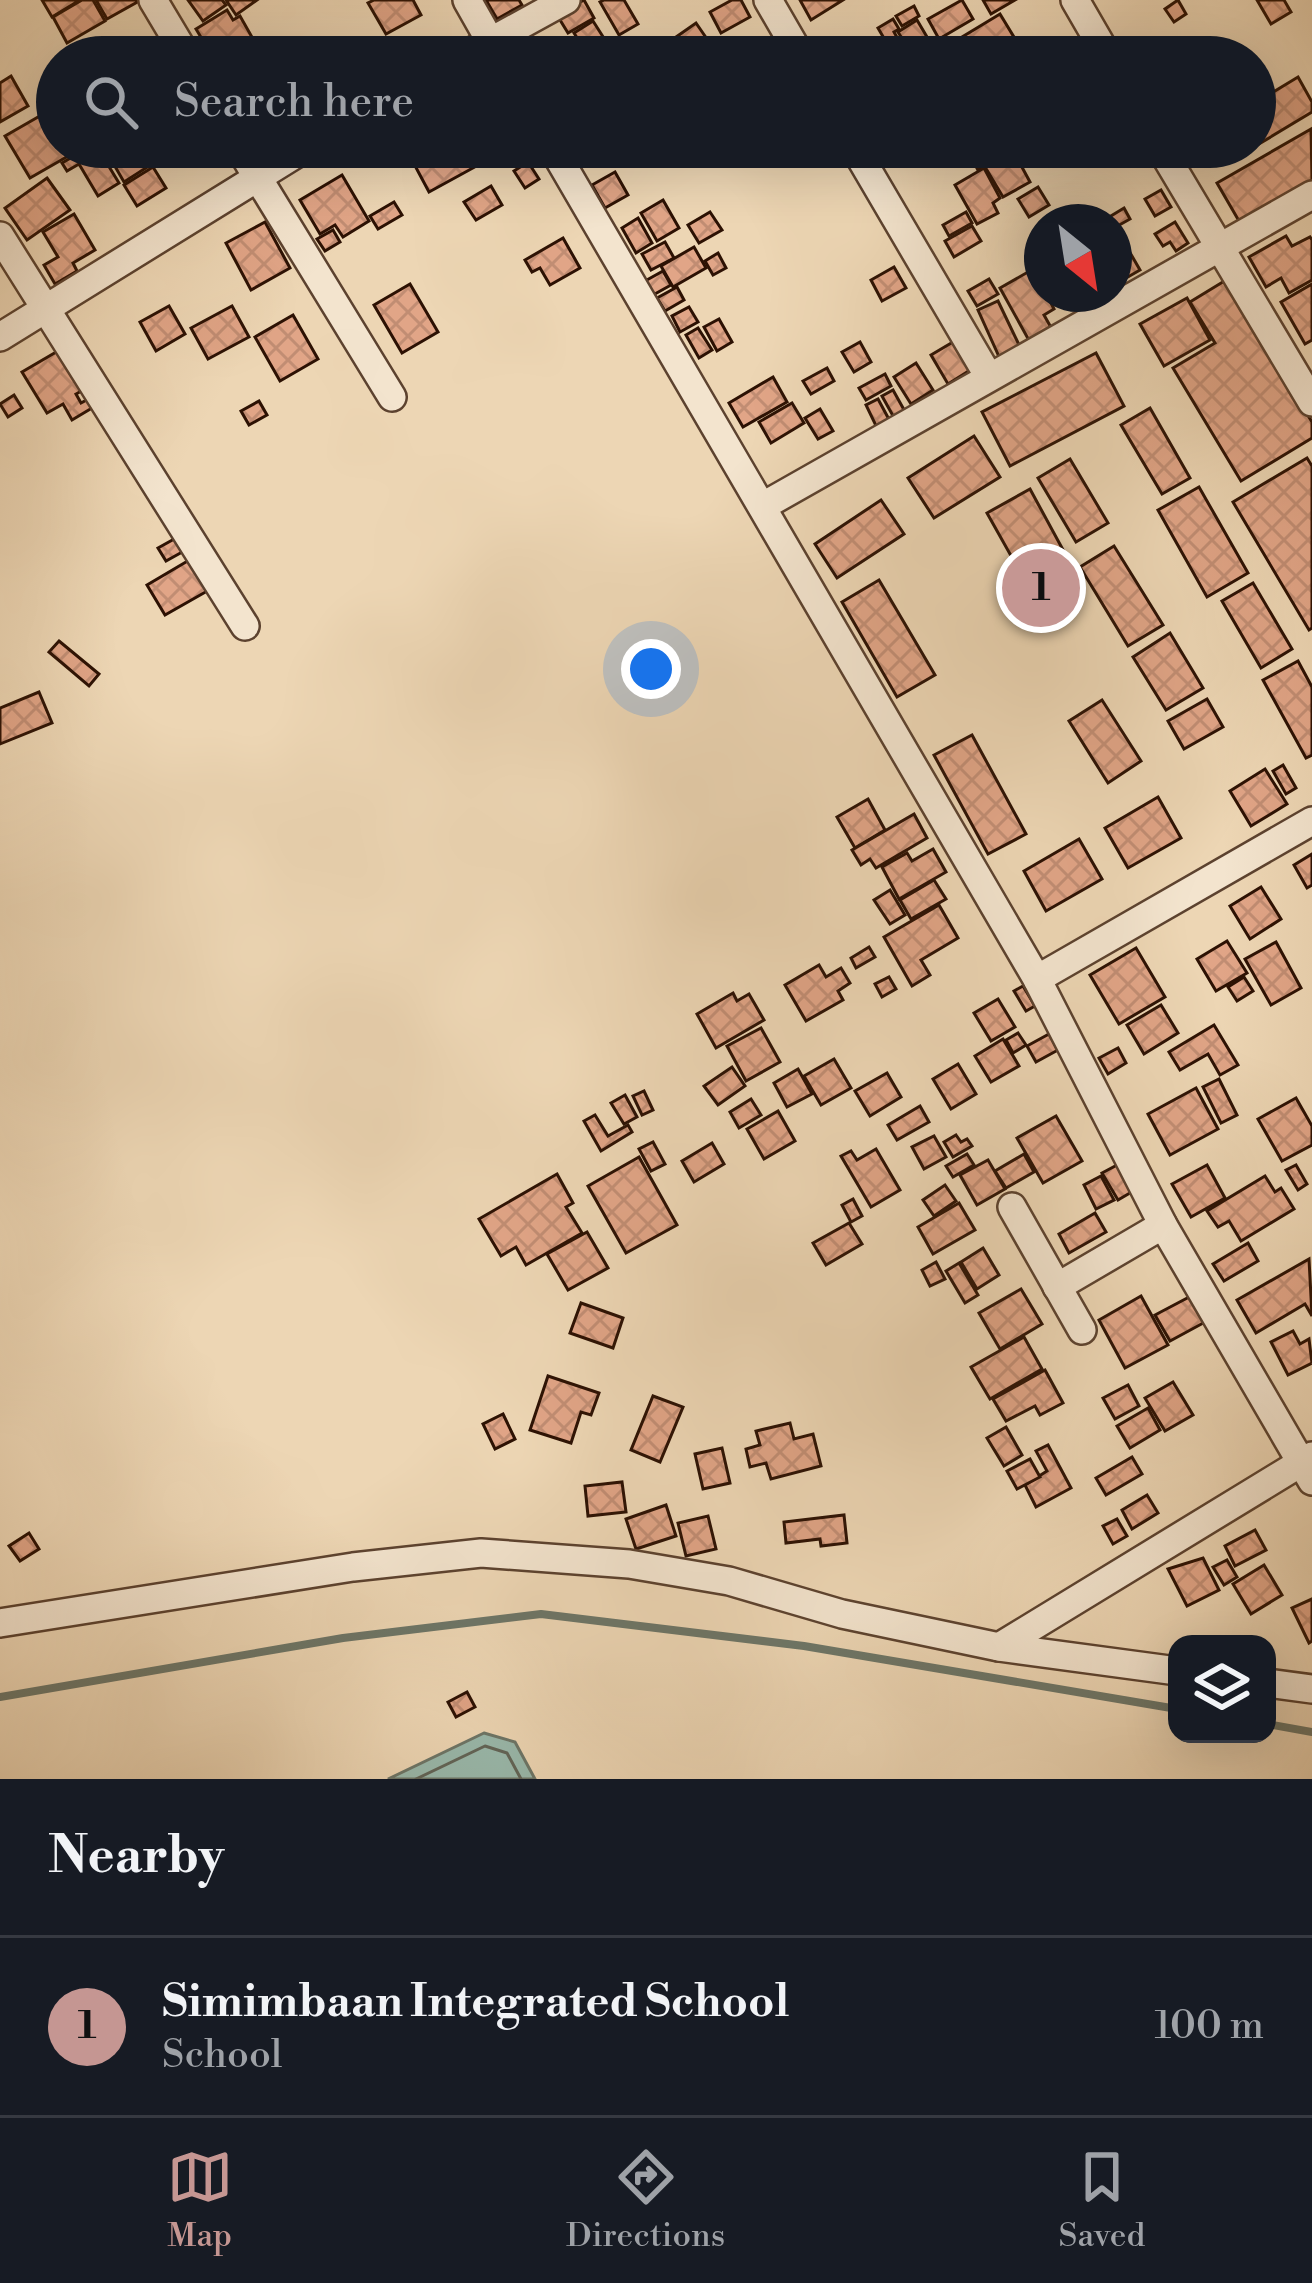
<!DOCTYPE html>
<style>
body{margin:0;font-family:"Libre Bodoni",serif;background:#242831;color:#f1f3f6}
.controls{position:absolute;right:36px;bottom:36px;display:grid;overflow:hidden;border-radius:24px;box-shadow:0 12px 48px #0002}
.controls button{width:108px;height:108px;display:grid;place-items:center;padding:0;border:0;border-bottom:3px solid #363941;background:#171b24;color:#f1f3f6;font:60px sans-serif}
.compass{position:absolute;left:1024px;top:204px;width:108px;height:108px;border-radius:50%;background:#171b24;box-shadow:0 12px 48px #0002;rotate:150deg}
.you{position:absolute;left:651px;top:669px;width:42px;height:42px;margin:-30px;border:9px solid #fff;border-radius:50%;background:#1a73e8;box-shadow:0 0 0 18px #1a73e833}
.badge{display:grid;place-items:center;width:78px;height:78px;border-radius:50%;background:#c59692;color:#111;font-size:39px;font-weight:700}
.pin{position:absolute;translate:-50% -50%;border:6px solid #fff;box-shadow:0 3px 12px #0006}
.list{margin:0;padding:0;list-style:none}
h2{display:flex;justify-content:space-between;align-items:center;height:156px;margin:0;padding:0 48px;font-size:51px}
h2 small{font-size:39px;font-weight:400;color:#9ea1a6}
.list li{display:grid;grid-template-columns:78px 1fr auto;gap:36px;align-items:center;box-sizing:border-box;height:180px;padding:0 48px;border-top:3px solid #363941}
.list b{display:block;font-size:45px;white-space:nowrap}
.list p{margin:0;font-size:39px;white-space:nowrap;color:#9ea1a6}
.list em{font-size:39px;font-style:normal;color:#9ea1a6}
.icon{flex:none;width:66px;height:66px;fill:none;stroke:currentColor;stroke-width:2;stroke-linecap:round;stroke-linejoin:round}
.map{position:relative;flex:none;width:1312px;height:1779px;overflow:hidden}
.search{position:absolute;background:#171b24;box-shadow:0 12px 48px #0002;left:36px;right:36px;top:36px;height:132px;display:flex;align-items:center;gap:30px;box-sizing:border-box;padding:0 42px;border-radius:66px;color:#9ea1a6;font-size:45px}
.sheet{height:336px;background:#171b24}
nav{display:flex;justify-content:space-around;align-items:center;box-sizing:border-box;height:168px;border-top:3px solid #363941;background:#171b24;font-size:33px;color:#9ea1a6}
nav a{display:grid;justify-items:center;gap:6px}
nav .on{color:#c59692}
.map>svg:first-child{display:block}
.water{fill:#99b9ac;stroke:#6d7668;stroke-width:3}
.lines{fill:none;stroke-linecap:round;stroke-linejoin:round}
.shore{stroke:#626558;stroke-width:3}
.stream{stroke:#6d7668;stroke-width:8}
.building{fill:url(#building-cross-hatch);stroke:#2c1103;stroke-width:3}
.minor-casing{stroke:#5c422f;stroke-width:32}
.minor{stroke:#f3e4ce;stroke-width:27}
</style>
<div class="map">
<svg width="1312" height="1779" viewBox="0 0 1312 1779">
<defs>
<pattern id="building-cross-hatch" width="8" height="8" patternUnits="userSpaceOnUse" patternTransform="scale(3)"><rect width="8" height="8" fill="#e1a587"/><path d="M0 0l8 8M0 8l8-8" fill="none" stroke="#c18d73"/></pattern>
</defs>
<rect width="100%" height="100%" fill="#edd6b4"/>
<filter id="stains"><feTurbulence type="fractalNoise" baseFrequency=".00167" numOctaves="4"/><feColorMatrix values="0 0 0 0 .2 0 0 0 0 .09 0 0 0 0 .02 0 0 0 .5 -.17"/></filter>
<radialGradient id="worn" r=".72"><stop offset=".6" stop-color="#630" stop-opacity="0"/><stop offset="1" stop-color="#630" stop-opacity=".3"/></radialGradient>
<!-- water -->
<polygon class="water" points="484,1733 515,1742 535,1779 388,1779"/>
<g class="lines">
<!-- shore -->
<polyline class="shore" points="416,1779 485,1746 507,1753 521,1779"/>
<!-- stream -->
<g class="stream">
<polyline points="0,1697 343,1638 541,1614 804,1646 1177,1709"/>
<polyline points="1267,1724 1312,1732"/>
</g>
</g>
<!-- building -->
<g class="building">
<polygon points="42,0 80,0 52,17"/>
<polygon points="82,0 93,0 105,21 67,43 53,17"/>
<polygon points="96,0 141,0 107,19"/>
<polygon points="188,0 222,0 226,5 203,21"/>
<polygon points="226,0 257,0 236,15"/>
<polygon points="374,0 413,0 421,15 386,34 368,3"/>
<polygon points="486,0 519,0 522,5 497,19"/>
<polygon points="584,0 594,18 568,33 557,15"/>
<polygon points="604,0 624,0 638,24 619,35 600,2"/>
<polygon points="732,0 741,0 750,17 721,33 710,12"/>
<polygon points="800,0 843,0 811,20"/>
<polygon points="962,0 973,19 939,39 928,19"/>
<polygon points="983,0 1015,0 991,14"/>
<polygon points="1178,0 1186,14 1174,22 1165,9"/>
<polygon points="1257,0 1284,0 1291,12 1271,24"/>
<polygon points="914,6 919,16 902,26 896,16"/>
<polygon points="227,10 233,20 240,16 257,46 238,57 213,57 196,29"/>
<polygon points="1000,14 1026,57 974,57 962,37"/>
<polygon points="893,19 899,29 894,32 907,55 903,57 895,57 878,28"/>
<polygon points="917,20 927,37 908,48 898,32"/>
<polygon points="593,21 607,43 588,55 574,33"/>
<polygon points="696,23 707,39 679,57 669,42"/>
<polygon points="933,43 938,52 947,47 953,57 908,57"/>
<polygon points="11,76 28,106 0,122 0,83"/>
<polygon points="1298,77 1312,102 1312,112 1259,144 1255,137 1255,103"/>
<polygon points="45,113 57,133 57,147 65,147 70,155 30,178 5,136"/>
<polygon points="1311,129 1312,180 1239,221 1217,183"/>
<polygon points="69,147 97,147 119,183 98,196 79,164 67,171 62,163 74,156"/>
<polygon points="405,147 446,147 456,166 477,154 482,163 429,192"/>
<polygon points="879,147 917,147 888,164"/>
<polygon points="990,147 1011,147 1030,182 1003,197 985,167 978,170 971,157"/>
<polygon points="131,151 137,163 145,158 149,166 124,182 113,163"/>
<polygon points="528,162 539,179 525,188 514,171"/>
<polygon points="153,167 166,188 137,206 124,185"/>
<polygon points="984,168 1000,198 993,203 998,213 977,224 955,185"/>
<polygon points="615,172 628,195 605,208 592,185"/>
<polygon points="342,175 369,221 343,237 335,225 320,234 300,200"/>
<polygon points="47,178 70,210 27,240 5,208"/>
<polygon points="491,186 502,205 476,220 464,202"/>
<polygon points="1038,187 1049,205 1029,217 1018,199"/>
<polygon points="1161,190 1171,207 1155,216 1145,199"/>
<polygon points="663,200 679,228 657,241 641,213"/>
<polygon points="394,202 402,215 378,229 370,216"/>
<polygon points="1124,208 1130,219 1114,228 1114,222 1106,219"/>
<polygon points="710,212 722,230 699,243 688,225"/>
<polygon points="966,212 972,223 949,236 943,225"/>
<polygon points="74,214 95,250 73,263 77,271 55,284 44,265 58,257 43,232"/>
<polygon points="638,218 652,243 636,253 622,228"/>
<polygon points="265,222 290,268 251,290 226,243"/>
<polygon points="1175,222 1188,243 1176,251 1170,242 1163,246 1155,234"/>
<polygon points="972,226 981,241 954,257 945,241"/>
<polygon points="333,230 340,242 325,251 317,239"/>
<polygon points="1117,230 1140,270 1114,285 1114,231"/>
<polygon points="1286,236 1292,246 1310,237 1312,240 1312,280 1289,293 1281,278 1266,287 1249,257"/>
<polygon points="563,238 580,268 550,285 540,268 532,272 525,260"/>
<polygon points="665,242 674,258 651,270 642,254"/>
<polygon points="694,247 706,268 673,287 661,266"/>
<polygon points="718,253 726,268 713,275 705,261"/>
<polygon points="1042,264 1042,294 1053,294 1048,297 1054,309 1044,315 1053,331 1031,344 1000,288"/>
<polygon points="894,267 906,288 882,301 871,280"/>
<polygon points="663,271 671,285 653,295 645,281"/>
<polygon points="989,279 998,294 977,306 968,291"/>
<polygon points="1226,280 1312,422 1312,438 1241,481 1173,368 1215,343 1190,302"/>
<polygon points="410,284 438,332 402,353 374,305"/>
<polygon points="1312,284 1312,340 1305,344 1281,302"/>
<polygon points="677,287 684,300 665,311 657,298"/>
<polygon points="1187,298 1210,340 1164,366 1140,324"/>
<polygon points="998,301 1022,351 1001,361 978,310"/>
<polygon points="169,306 185,334 156,351 140,322"/>
<polygon points="232,306 249,337 208,359 191,328"/>
<polygon points="689,307 698,322 680,332 672,316"/>
<polygon points="293,315 318,359 280,381 255,337"/>
<polygon points="719,319 732,342 717,351 704,327"/>
<polygon points="698,328 712,350 699,358 686,335"/>
<polygon points="958,339 975,367 948,384 931,355"/>
<polygon points="860,342 871,362 854,372 842,352"/>
<polygon points="63,348 87,388 76,394 81,403 92,397 97,405 72,420 63,404 47,413 22,372"/>
<polygon points="1096,353 1124,406 1010,466 982,412"/>
<polygon points="916,363 933,390 911,404 894,377"/>
<polygon points="827,368 834,381 811,394 803,381"/>
<polygon points="885,374 891,386 866,400 859,388"/>
<polygon points="773,377 787,402 743,427 729,403"/>
<polygon points="893,390 908,417 897,423 882,396"/>
<polygon points="14,395 22,408 8,417 0,404"/>
<polygon points="878,399 892,425 879,432 866,405"/>
<polygon points="259,401 267,415 249,425 241,411"/>
<polygon points="792,403 804,423 771,443 759,422"/>
<polygon points="1150,408 1190,478 1162,494 1121,425"/>
<polygon points="820,409 833,431 818,439 805,418"/>
<polygon points="974,436 1000,477 934,518 908,478"/>
<polygon points="1307,458 1312,466 1312,628 1309,630 1233,502"/>
<polygon points="1070,459 1108,523 1076,542 1038,478"/>
<polygon points="1199,487 1248,573 1207,597 1158,510"/>
<polygon points="1030,489 1075,572 1033,595 987,513"/>
<polygon points="881,500 904,534 837,578 815,544"/>
<polygon points="176,538 184,551 166,561 158,548"/>
<polygon points="1114,546 1163,625 1128,646 1080,567"/>
<polygon points="191,559 209,590 165,615 147,585"/>
<polygon points="879,580 935,675 897,697 842,602"/>
<polygon points="1253,583 1292,649 1261,668 1222,601"/>
<polygon points="1170,633 1203,688 1166,710 1133,657"/>
<polygon points="59,641 99,674 89,686 49,652"/>
<polygon points="1298,661 1312,687 1312,755 1306,758 1263,680"/>
<polygon points="39,692 52,723 0,744 0,708"/>
<polygon points="1207,699 1223,727 1184,749 1168,721"/>
<polygon points="1102,700 1141,761 1108,783 1069,721"/>
<polygon points="972,735 1026,834 988,854 934,755"/>
<polygon points="1283,765 1296,788 1286,794 1273,771"/>
<polygon points="1265,769 1287,804 1251,826 1230,791"/>
<polygon points="1158,797 1181,838 1128,868 1105,828"/>
<polygon points="868,799 885,830 855,848 837,817"/>
<polygon points="914,814 927,838 876,868 870,859 861,865 852,850"/>
<polygon points="1079,839 1102,879 1046,911 1024,871"/>
<polygon points="933,849 946,872 899,899 882,867 907,853 912,861"/>
<polygon points="1312,854 1312,885 1307,888 1294,865"/>
<polygon points="934,880 946,899 911,919 900,900"/>
<polygon points="1261,887 1281,919 1250,939 1230,906"/>
<polygon points="890,890 905,915 890,924 874,900"/>
<polygon points="939,905 958,938 921,960 930,975 912,986 884,937"/>
<polygon points="1227,941 1247,973 1216,991 1197,959"/>
<polygon points="1276,942 1301,988 1271,1005 1245,959"/>
<polygon points="869,947 875,957 856,968 851,958"/>
<polygon points="1136,948 1165,997 1119,1024 1090,975"/>
<polygon points="819,965 826,977 841,968 850,983 838,991 843,1000 806,1021 785,985"/>
<polygon points="889,977 896,989 882,997 875,984"/>
<polygon points="1244,977 1253,991 1237,1001 1228,987"/>
<polygon points="1023,986 1035,1006 1026,1011 1014,991"/>
<polygon points="733,993 737,1001 749,994 764,1020 716,1048 697,1014"/>
<polygon points="998,999 1015,1027 991,1041 974,1013"/>
<polygon points="1161,1005 1178,1033 1144,1054 1127,1025"/>
<polygon points="1214,1025 1238,1065 1220,1075 1208,1054 1180,1070 1169,1052"/>
<polygon points="761,1028 780,1062 746,1081 727,1046"/>
<polygon points="1018,1033 1026,1045 1013,1053 1006,1040"/>
<polygon points="1049,1034 1058,1050 1036,1062 1027,1046"/>
<polygon points="1003,1039 1019,1066 991,1082 975,1056"/>
<polygon points="1118,1048 1126,1063 1108,1074 1099,1058"/>
<polygon points="834,1059 851,1088 821,1105 804,1076"/>
<polygon points="958,1064 976,1094 951,1109 933,1079"/>
<polygon points="732,1067 745,1086 718,1105 704,1086"/>
<polygon points="798,1069 812,1094 787,1107 774,1083"/>
<polygon points="887,1073 901,1097 870,1116 855,1091"/>
<polygon points="1219,1079 1237,1115 1221,1123 1203,1087"/>
<polygon points="1196,1088 1218,1129 1170,1155 1148,1114"/>
<polygon points="644,1091 653,1110 642,1115 633,1096"/>
<polygon points="625,1095 637,1117 624,1124 611,1103"/>
<polygon points="1296,1098 1312,1126 1312,1145 1282,1161 1258,1119"/>
<polygon points="751,1099 761,1115 739,1128 730,1112"/>
<polygon points="920,1106 929,1122 897,1140 888,1125"/>
<polygon points="778,1111 795,1141 764,1159 747,1129"/>
<polygon points="595,1115 608,1136 628,1125 632,1132 601,1151 584,1121"/>
<polygon points="1056,1116 1082,1161 1043,1183 1017,1138"/>
<polygon points="956,1135 961,1142 967,1139 972,1146 953,1157 944,1142"/>
<polygon points="934,1136 946,1157 924,1169 912,1147"/>
<polygon points="653,1142 665,1164 651,1171 639,1149"/>
<polygon points="712,1143 724,1164 694,1182 682,1161"/>
<polygon points="876,1149 900,1190 871,1207 841,1156 851,1151 857,1160"/>
<polygon points="967,1154 974,1165 953,1177 946,1166"/>
<polygon points="1024,1154 1034,1172 1006,1188 995,1171"/>
<polygon points="639,1157 677,1225 626,1253 588,1186"/>
<polygon points="988,1160 1005,1189 977,1205 960,1175"/>
<polygon points="1119,1164 1135,1190 1118,1200 1102,1173"/>
<polygon points="1207,1165 1225,1198 1191,1217 1172,1184"/>
<polygon points="1296,1165 1307,1184 1298,1190 1286,1170"/>
<polygon points="557,1174 573,1203 566,1207 582,1233 526,1265 516,1247 501,1256 479,1219"/>
<polygon points="1101,1176 1114,1200 1096,1209 1084,1185"/>
<polygon points="1265,1176 1275,1192 1281,1188 1294,1209 1241,1241 1229,1221 1218,1227 1207,1211"/>
<polygon points="945,1185 956,1201 934,1216 923,1200"/>
<polygon points="853,1199 862,1216 851,1222 842,1205"/>
<polygon points="959,1203 975,1230 933,1254 918,1227"/>
<polygon points="1095,1213 1106,1232 1069,1253 1059,1234"/>
<polygon points="849,1223 862,1244 826,1265 813,1243"/>
<polygon points="587,1232 608,1268 568,1290 547,1254"/>
<polygon points="1248,1243 1258,1261 1224,1281 1213,1264"/>
<polygon points="983,1248 999,1275 977,1289 961,1262"/>
<polygon points="1309,1259 1312,1316 1305,1304 1256,1333 1237,1300"/>
<polygon points="936,1262 945,1279 930,1286 922,1270"/>
<polygon points="959,1263 978,1295 965,1303 946,1271"/>
<polygon points="1021,1289 1042,1324 1000,1349 979,1313"/>
<polygon points="1193,1295 1207,1321 1170,1341 1155,1315"/>
<polygon points="1141,1296 1168,1345 1125,1368 1099,1320"/>
<polygon points="581,1303 623,1318 613,1348 570,1333"/>
<polygon points="1293,1331 1300,1344 1309,1339 1312,1363 1288,1375 1271,1342"/>
<polygon points="1024,1337 1042,1369 990,1399 971,1367"/>
<polygon points="1045,1370 1063,1403 1040,1415 1035,1406 1006,1421 993,1399"/>
<polygon points="548,1376 599,1393 591,1415 581,1412 571,1443 530,1430"/>
<polygon points="1173,1382 1193,1415 1165,1431 1145,1398"/>
<polygon points="1128,1385 1139,1406 1115,1419 1103,1398"/>
<polygon points="653,1396 683,1407 660,1462 631,1450"/>
<polygon points="1148,1408 1160,1430 1130,1448 1117,1426"/>
<polygon points="503,1414 515,1439 495,1449 483,1424"/>
<polygon points="790,1423 794,1439 813,1434 821,1466 771,1479 766,1463 750,1467 746,1449 760,1445 756,1431"/>
<polygon points="1006,1427 1022,1455 1004,1466 987,1438"/>
<polygon points="1048,1445 1071,1488 1036,1507 1025,1485 1047,1471 1036,1451"/>
<polygon points="722,1448 730,1483 703,1489 695,1454"/>
<polygon points="1132,1457 1142,1474 1106,1495 1096,1478"/>
<polygon points="1030,1459 1040,1477 1017,1489 1007,1471"/>
<polygon points="622,1482 626,1512 588,1516 585,1486"/>
<polygon points="1147,1495 1158,1513 1132,1529 1122,1510"/>
<polygon points="666,1505 676,1536 636,1549 626,1519"/>
<polygon points="844,1515 847,1543 821,1546 820,1539 786,1543 784,1522"/>
<polygon points="708,1516 716,1549 686,1556 678,1523"/>
<polygon points="1117,1519 1127,1536 1113,1544 1103,1526"/>
<polygon points="1255,1530 1266,1550 1235,1566 1225,1546"/>
<polygon points="29,1533 39,1549 20,1561 9,1546"/>
<polygon points="1203,1558 1219,1590 1187,1606 1168,1569"/>
<polygon points="1227,1560 1237,1577 1224,1585 1213,1567"/>
<polygon points="1264,1565 1282,1595 1251,1614 1233,1584"/>
<polygon points="1312,1599 1312,1641 1309,1643 1292,1608"/>
<polygon points="467,1692 475,1707 456,1717 448,1702"/>
</g>
<g class="lines">
<defs>
<g id="minor">
<polyline points="153,0 187,57"/>
<polyline points="467,0 497,53"/>
<polyline points="768,0 801,57"/>
<polyline points="1075,0 1108,57"/>
<polyline points="462,57 566,0"/>
<polyline points="239,147 392,397"/>
<polyline points="552,147 1037,979 1163,1225 1312,1481"/>
<polyline points="854,147 989,377"/>
<polyline points="1160,147 1312,402"/>
<polyline points="0,236 245,626"/>
<polyline points="0,337 307,147"/>
<polyline points="763,506 1312,195"/>
<polyline points="1037,979 1312,821"/>
<polyline points="1012,1207 1082,1330"/>
<polyline points="1057,1287 1163,1225"/>
<polyline points="0,1623 353,1567 481,1553 629,1564 729,1581 842,1614 999,1647 1177,1671"/>
<polyline points="999,1647 1312,1456"/>
<polyline points="1267,1683 1312,1689"/>
</g>
</defs>
<!-- minor casing -->
<use href="#minor" class="minor-casing"/>
<!-- minor -->
<use href="#minor" class="minor"/>
</g>
<rect width="100%" height="100%" filter="url(#stains)"/>
<rect width="100%" height="100%" fill="url(#worn)"/>
</svg>
<div class="controls">
<button><svg class="icon" aria-label="layers" viewBox="0 0 24 24"><path d="M12 4l9 5-9 5-9-5zM3 14l9 5 9-5"/></svg></button>
</div>
<svg class="compass" viewBox="-18 -18 36 36"><path d="M0-13l5 13h-10z" fill="#e53935"/><path d="M0 13l5-13h-10z" fill="#9ea1a6"/></svg>
<div class="you"></div>
<div class="pin badge" style="left:1041px;top:588px">1</div>
<div class="search"><svg class="icon" aria-label="search" viewBox="0 0 24 24"><circle cx="10" cy="10" r="6"/><path d="M15 15l6 6"/></svg>Search here</div>
</div>
<section class="sheet">
<h2>Nearby<small></small></h2>
<ul class="list">
<li><span class="badge">1</span><div><b>Simimbaan Integrated School</b><p>School</p></div><em>100 m</em></li>
</ul>
</section>
<nav>
<a class="on"><svg class="icon" aria-label="map" viewBox="0 0 24 24"><path d="M3 6l6-2 6 2 6-2v14l-6 2-6-2-6 2zM9 4v14M15 6v14"/></svg>Map</a>
<a><svg class="icon" aria-label="directions" viewBox="0 0 24 24"><path d="M12 3l9 9-9 9-9-9zM9 14v-3h6M13 9l2 2-2 2"/></svg>Directions</a>
<a><svg class="icon" aria-label="saved" viewBox="0 0 24 24"><path d="M7 4h10v16l-5-4-5 4z"/></svg>Saved</a>
</nav>
